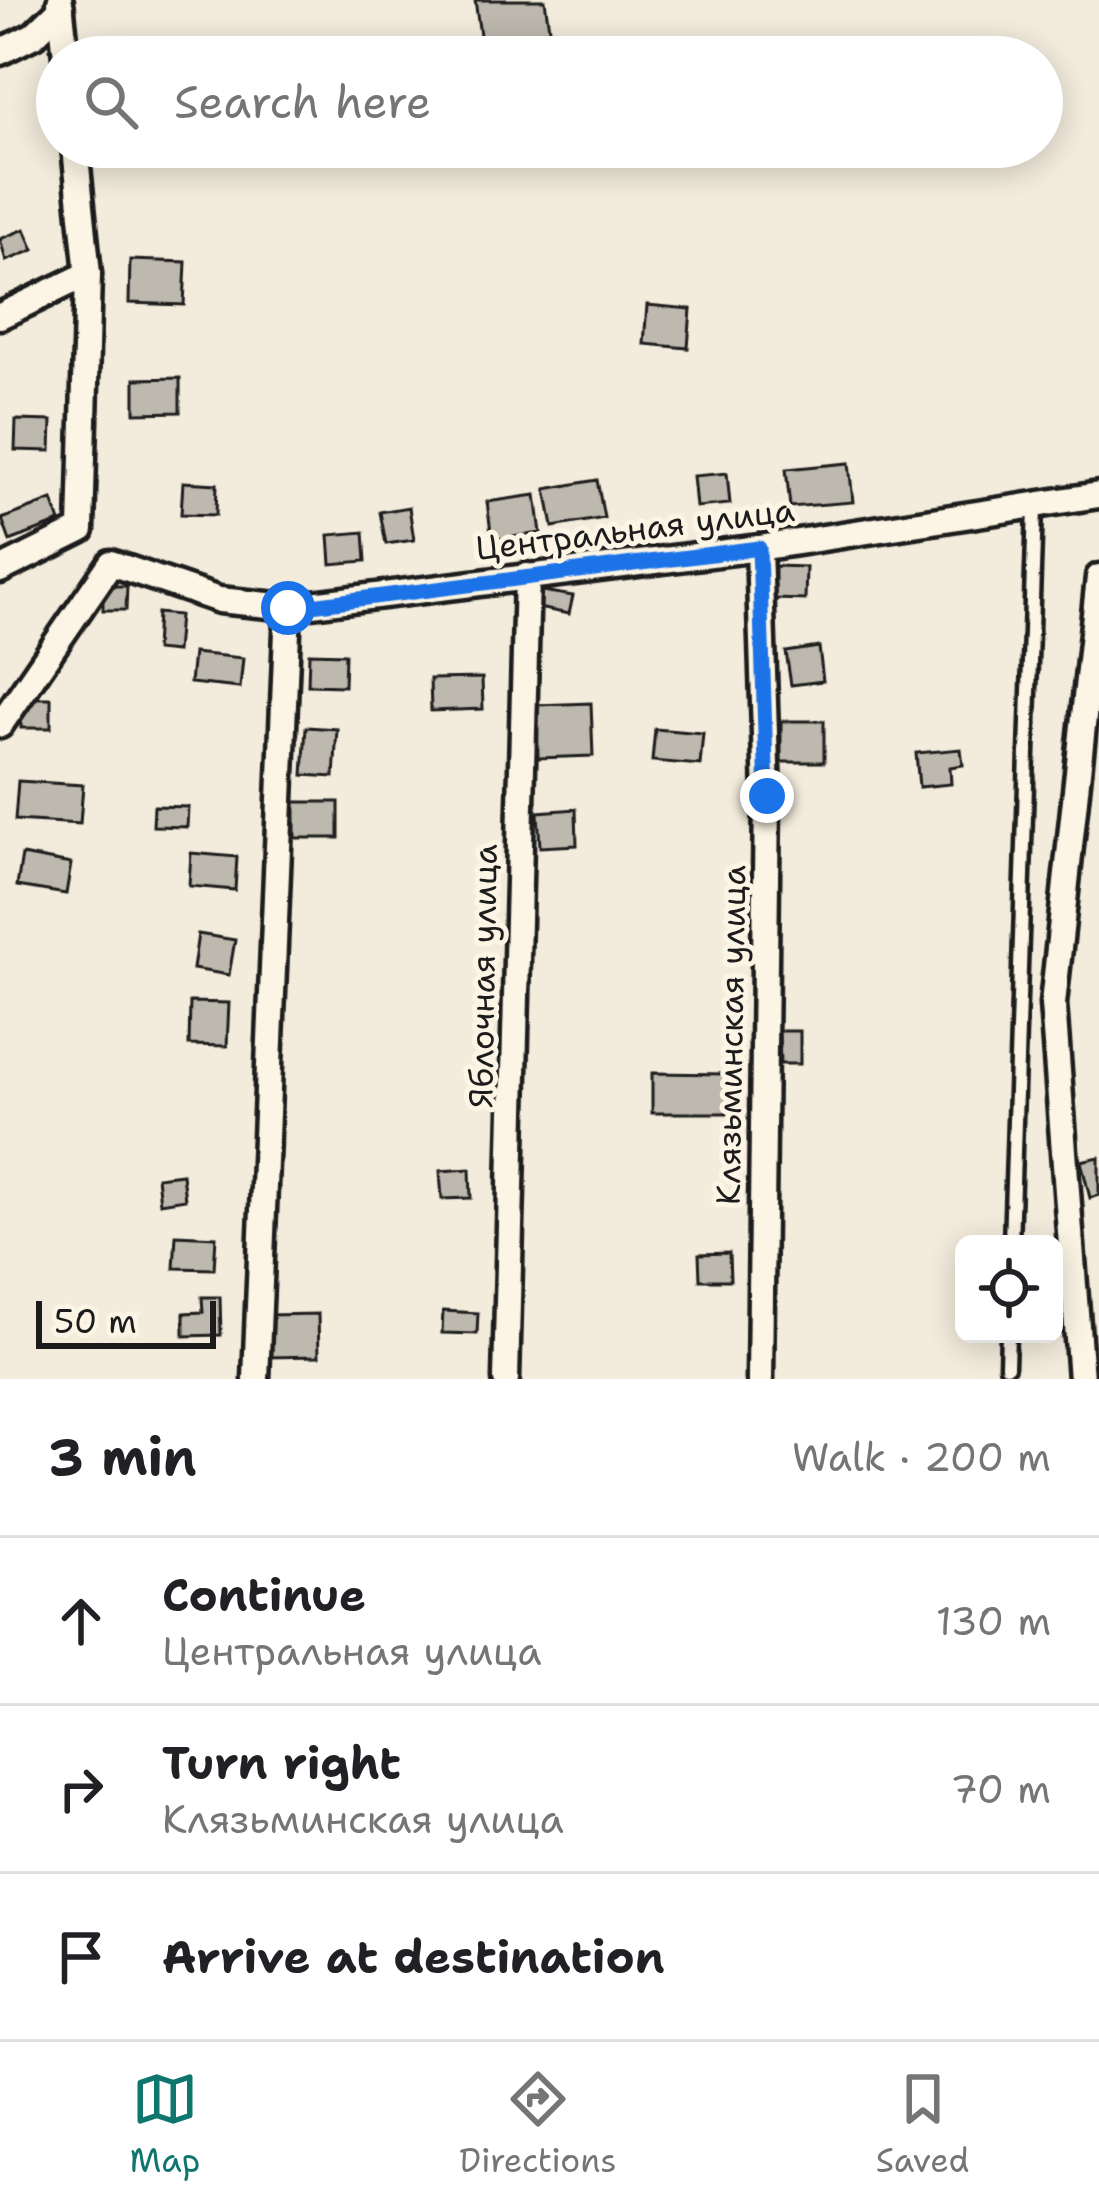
<!DOCTYPE html>
<meta charset="utf-8">
<style>
body{margin:0;font-family:"Shantell Sans",sans-serif;background:#f2f2f2;color:#202124}
.controls{position:absolute;right:36px;bottom:36px;display:grid;overflow:hidden;border-radius:18px;box-shadow:0 6px 30px #0003}
.controls button{width:108px;height:108px;display:grid;place-items:center;padding:0;border:0;border-bottom:3px solid #e0e0e0;background:#fff;color:#202124;font:60px sans-serif}
.scale{position:absolute;left:36px;bottom:30px;width:180px;box-sizing:border-box;padding-left:12px;border:6px solid #1c1c1c;border-top:0;font-size:33px;line-height:42px;white-space:nowrap;color:#1c1c1c;-webkit-text-stroke:9px #fcf5e5;paint-order:stroke}
.stop{position:absolute;width:36px;height:36px;margin:-27px;border:9px solid #1a73e8;border-radius:50%;background:#fff}
.stop.end{background:#1a73e8;border-color:#fff;box-shadow:0 3px 12px #0008}
.list{margin:0;padding:0;list-style:none}
h2{display:flex;justify-content:space-between;align-items:center;height:156px;margin:0;padding:0 48px;font-size:51px}
h2 small{font-size:39px;font-weight:400;color:#757577}
.list li{display:grid;grid-template-columns:78px 1fr auto;gap:36px;align-items:center;box-sizing:border-box;height:168px;padding:0 48px;border-top:3px solid #e0e0e0}
.list b{display:block;font-size:45px;white-space:nowrap}
.list p{margin:0;font-size:39px;white-space:nowrap;color:#757577}
.list em{font-size:39px;font-style:normal;color:#757577}
.icon{flex:none;width:66px;height:66px;fill:none;stroke:currentColor;stroke-width:2;stroke-linecap:round;stroke-linejoin:round}
.map{position:relative;flex:none;width:1099px;height:1379px;overflow:hidden}
.search{position:absolute;background:#fff;box-shadow:0 6px 30px #0003;left:36px;right:36px;top:36px;height:132px;display:flex;align-items:center;gap:30px;box-sizing:border-box;padding:0 42px;border-radius:66px;color:#757577;font-size:45px}
.sheet{height:660px;background:#fff}
nav{display:flex;justify-content:space-around;align-items:center;box-sizing:border-box;height:168px;border-top:3px solid #e0e0e0;background:#fff;font-size:33px;color:#757577}
nav a{display:grid;justify-items:center;gap:6px}
nav .on{color:#0f766e}
.map>svg:first-child{display:block}
.building{fill:#beb9ae;stroke:#1c1c1c;stroke-width:3}
.lines{fill:none;stroke-linecap:round;stroke-linejoin:round}
.service-casing{stroke:#1c1c1c;stroke-width:21}
.minor-casing{stroke:#1c1c1c;stroke-width:33}
.service{stroke:#fcf5e5;stroke-width:12}
.minor{stroke:#fcf5e5;stroke-width:24}
.route{stroke:#1a73e8;stroke-width:15}
.labels{text-anchor:middle;dominant-baseline:central;stroke-width:10;stroke-linejoin:round;paint-order:stroke}
.street-label{font-size:33px;fill:#1c1c1c;stroke:#fcf5e5}
</style>
<div class="map">
<svg width="1099" height="1379" viewBox="0 0 1099 1379">
<rect width="100%" height="100%" fill="#f3ecdd"/>
<filter id="ink" filterUnits="userSpaceOnUse"><feTurbulence type="fractalNoise" baseFrequency=".00833" numOctaves="2"/><feDisplacementMap in="SourceGraphic" scale="24" xChannelSelector="R" yChannelSelector="G"/><feConvolveMatrix kernelMatrix="1 2 1 2 8 2 1 2 1" color-interpolation-filters="sRGB"/></filter>
<g filter="url(#ink)">
<!-- building -->
<g class="building">
<polygon points="475,0 545,0 553,57 483,57"/>
<polygon points="495,147 565,147 565,149 497,158"/>
<polygon points="25,229 34,250 6,261 0,239"/>
<polygon points="130,260 186,262 184,305 129,303"/>
<polygon points="647,305 691,309 688,348 644,344"/>
<polygon points="180,378 180,412 135,413 135,379"/>
<polygon points="16,420 52,421 51,451 15,450"/>
<polygon points="849,463 853,502 790,507 786,469"/>
<polygon points="727,473 730,504 696,507 693,476"/>
<polygon points="597,480 604,518 553,527 546,489"/>
<polygon points="183,482 217,484 216,515 181,514"/>
<polygon points="536,495 541,533 492,540 487,502"/>
<polygon points="52,500 60,522 10,541 2,519"/>
<polygon points="409,507 414,540 386,544 380,512"/>
<polygon points="364,532 366,561 331,564 329,535"/>
<polygon points="775,566 806,567 805,600 774,599"/>
<polygon points="103,586 127,586 126,610 103,610"/>
<polygon points="542,591 573,596 569,614 538,608"/>
<polygon points="157,613 179,615 176,652 155,650"/>
<polygon points="819,647 823,681 791,685 786,652"/>
<polygon points="193,653 243,658 240,688 190,683"/>
<polygon points="309,653 345,654 344,686 308,685"/>
<polygon points="482,678 483,709 431,711 430,679"/>
<rect x="21" y="698" width="30" height="30"/>
<polygon points="591,703 593,756 538,758 537,705"/>
<rect x="781" y="721" width="43" height="41"/>
<polygon points="306,727 337,729 334,777 303,775"/>
<polygon points="655,729 703,733 700,765 652,761"/>
<polygon points="961,749 963,765 950,767 951,784 919,787 916,753"/>
<polygon points="18,781 83,785 80,824 15,820"/>
<rect x="295" y="802" width="44" height="36"/>
<polygon points="154,806 188,807 187,827 153,826"/>
<polygon points="576,809 577,845 540,847 538,812"/>
<polygon points="191,853 237,857 235,890 189,886"/>
<polygon points="22,855 71,864 66,894 17,886"/>
<polygon points="198,934 235,940 229,975 193,969"/>
<polygon points="190,1002 229,1003 227,1046 189,1045"/>
<polygon points="779,1031 800,1031 800,1064 780,1064"/>
<polygon points="652,1073 727,1074 727,1113 652,1113"/>
<polygon points="1099,1157 1099,1195 1090,1198 1081,1161"/>
<polygon points="470,1169 471,1198 442,1199 440,1171"/>
<polygon points="182,1174 185,1199 160,1203 157,1177"/>
<polygon points="176,1235 216,1237 214,1269 174,1268"/>
<polygon points="729,1253 730,1280 700,1280 699,1254"/>
<polygon points="202,1297 220,1297 221,1335 184,1336 184,1313 203,1312"/>
<polygon points="443,1311 478,1313 477,1334 442,1333"/>
<polygon points="318,1314 319,1356 268,1357 267,1315"/>
</g>
<g class="lines">
<defs>
<g id="service">
<polyline points="1011,1244 1035,508"/>
<polyline points="1007,1366 1008,1334"/>
</g>
<g id="minor">
<polyline points="60,2 66,57"/>
<polyline points="0,52 34,35 61,9"/>
<polyline points="0,316 88,274"/>
<polyline points="759,548 767,796 760,1379"/>
<polyline points="0,570 81,530 88,274 75,147"/>
<polyline points="0,725 111,563 219,600 288,607 759,548 1099,495"/>
<polyline points="256,1379 288,607"/>
<polyline points="506,1379 527,576"/>
<polyline points="1081,1379 1053,1004 1099,577"/>
</g>
</defs>
<!-- service casing -->
<use href="#service" class="service-casing"/>
<!-- minor casing -->
<use href="#minor" class="minor-casing"/>
<!-- service -->
<use href="#service" class="service"/>
<!-- minor -->
<use href="#minor" class="minor"/>
</g>
</g>
<g class="lines" filter="url(#ink)">
<!-- route -->
<polyline class="route" points="288,608 759,548 767,796"/>
</g>
<g class="labels">
<!-- street labels -->
<g class="street-label">
<text transform="translate(635 529) rotate(-7)">Центральная улица</text>
<text transform="translate(483 976) rotate(-89)">Яблочная улица</text>
<text transform="translate(731 1035) rotate(-89)">Клязьминская улица</text>
</g>
</g>
</svg>
<div class="controls">
<button><svg class="icon" aria-label="locate" viewBox="0 0 24 24"><circle cx="12" cy="12" r="6"/><path d="M12 2v4M12 18v4M2 12h4M18 12h4"/></svg></button>
</div>
<div class="scale">50 m</div>
<div class="stop" style="left:288px;top:608px"></div>
<div class="stop end" style="left:767px;top:796px"></div>
<div class="search"><svg class="icon" aria-label="search" viewBox="0 0 24 24"><circle cx="10" cy="10" r="6"/><path d="M15 15l6 6"/></svg>Search here</div>
</div>
<section class="sheet">
<h2>3 min<small>Walk · 200 m</small></h2>
<ul class="list">
<li><svg class="icon" aria-label="ahead" viewBox="0 0 24 24"><path d="M12 20V5M6 11l6-6 6 6"/></svg><div><b>Continue</b><p>Центральная улица</p></div><em>130 m</em></li>
<li><svg class="icon" aria-label="right" viewBox="0 0 24 24"><path d="M7 20v-9h11M14 6l5 5-5 5"/></svg><div><b>Turn right</b><p>Клязьминская улица</p></div><em>70 m</em></li>
<li><svg class="icon" aria-label="arrive" viewBox="0 0 24 24"><path d="M6 21V4h12l-3 4 3 4H6"/></svg><div><b>Arrive at destination</b></div></li>
</ul>
</section>
<nav>
<a class="on"><svg class="icon" aria-label="map" viewBox="0 0 24 24"><path d="M3 6l6-2 6 2 6-2v14l-6 2-6-2-6 2zM9 4v14M15 6v14"/></svg>Map</a>
<a><svg class="icon" aria-label="directions" viewBox="0 0 24 24"><path d="M12 3l9 9-9 9-9-9zM9 14v-3h6M13 9l2 2-2 2"/></svg>Directions</a>
<a><svg class="icon" aria-label="saved" viewBox="0 0 24 24"><path d="M7 4h10v16l-5-4-5 4z"/></svg>Saved</a>
</nav>
